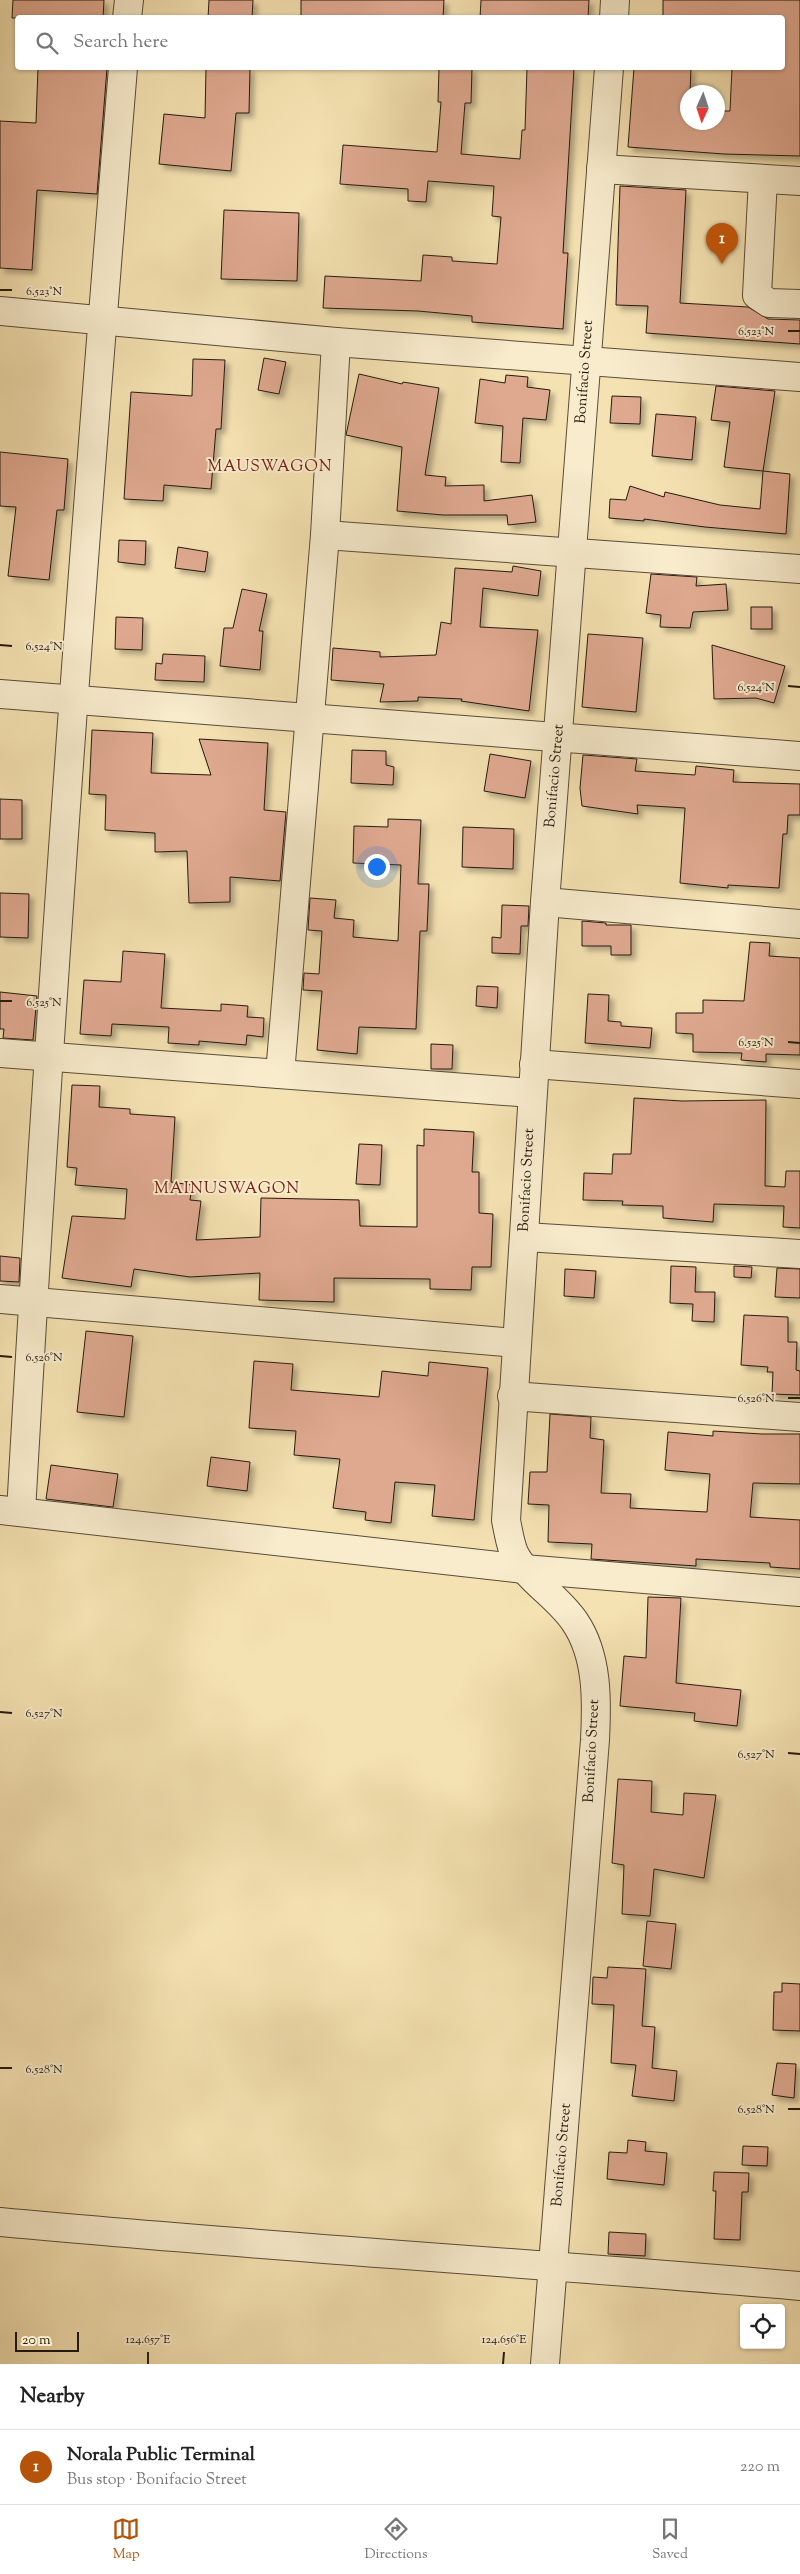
<!DOCTYPE html>
<meta charset="utf-8">
<style>
body{margin:0;font-family:"Sorts Mill Goudy",serif;background:#f2f2f2;color:#222}
.controls{position:absolute;right:15px;bottom:15px;display:grid;overflow:hidden;border-radius:5px;box-shadow:0 1px 4px #0004}
.controls button{width:45px;height:45px;display:grid;place-items:center;padding:0;border:0;border-bottom:1px solid #e0e0e0;background:#fff;color:#222;font:25px sans-serif}
.compass{position:absolute;left:680px;top:85px;width:45px;height:45px;border-radius:50%;background:#fff;box-shadow:0 1px 4px #0004;rotate:183deg}
.scale{position:absolute;left:15px;bottom:12px;width:64px;box-sizing:border-box;padding-left:5px;border:2px solid #251a0f;border-top:0;font-size:14px;line-height:18px;white-space:nowrap;color:#251a0f;-webkit-text-stroke:4px #f8eccd;paint-order:stroke}
.you{position:absolute;left:376px;top:866px;width:18px;height:18px;margin:-12px;border:4px solid #fff;border-radius:50%;background:#1a73e8;box-shadow:0 0 0 8px #1a73e833}
.badge{display:grid;place-items:center;width:32px;height:32px;border-radius:50%;background:#b45309;color:#fff;font-size:16px;font-weight:700}
.pin{position:absolute;translate:-50% -41px;filter:drop-shadow(0 1px 2px #0008)}
.pin::after{content:'';position:absolute;top:26px;width:18px;height:15px;background:inherit;clip-path:polygon(0 0,100% 0,50% 100%)}
.list{margin:0;padding:0;list-style:none}
h2{display:flex;justify-content:space-between;align-items:center;height:65px;margin:0;padding:0 20px;font-size:21px}
h2 small{font-size:16px;font-weight:400;color:#767676}
.list li{display:grid;grid-template-columns:32px 1fr auto;gap:15px;align-items:center;box-sizing:border-box;height:75px;padding:0 20px;border-top:1px solid #e0e0e0}
.list b{display:block;font-size:19px;white-space:nowrap}
.list p{margin:0;font-size:16px;white-space:nowrap;color:#767676}
.list em{font-size:16px;font-style:normal;color:#767676}
.icon{flex:none;width:28px;height:28px;fill:none;stroke:currentColor;stroke-width:2;stroke-linecap:round;stroke-linejoin:round}
.map{position:relative;flex:none;width:800px;height:2364px;overflow:hidden}
.search{position:absolute;background:#fff;box-shadow:0 1px 4px #0004;left:15px;right:15px;top:15px;height:55px;display:flex;align-items:center;gap:12px;box-sizing:border-box;padding:0 18px;border-radius:5px;color:#767676;font-size:19px}
.sheet{height:140px;background:#fff}
nav{display:flex;justify-content:space-around;align-items:center;box-sizing:border-box;height:70px;border-top:1px solid #e0e0e0;background:#fff;font-size:14px;color:#767676}
nav a{display:grid;justify-items:center;gap:2px}
nav .on{color:#b45309}
.map>svg:first-child{display:block}
.building{fill:#dfa990;stroke:#251a0f;filter:url(#shadow)}
.lines{fill:none;stroke-linecap:round;stroke-linejoin:round}
.minor-casing{stroke:#594c38;stroke-width:30}
.minor{stroke:#f8eccd;stroke-width:28}
.ticks{fill:none;stroke:#251a0f;stroke-width:2}
.labels{text-anchor:middle;dominant-baseline:central;stroke-width:4;stroke-linejoin:round;paint-order:stroke}
.street-label{font-size:15px;fill:#251a0f;stroke:#f8eccd}
.neighbourhood-label{font-size:16px;letter-spacing:1px;fill:#7a1f14;stroke:#f8eccd}
.ticks-label{font-size:12px;text-anchor:middle;fill:#251a0f;stroke:#f8eccd;stroke-width:4;stroke-linejoin:round;paint-order:stroke}
</style>
<div class="map">
<svg width="800" height="2364" viewBox="0 0 800 2364">
<defs>
<filter id="shadow"><feDropShadow dx="4.5" dy="4.5" stdDeviation="2.5" flood-color="#0004"/></filter>
</defs>
<rect width="100%" height="100%" fill="#f5e2b2"/>
<filter id="stains"><feTurbulence type="fractalNoise" baseFrequency=".004" numOctaves="4"/><feColorMatrix values="0 0 0 0 .2 0 0 0 0 .09 0 0 0 0 .02 0 0 0 .5 -.17"/></filter>
<radialGradient id="worn" r=".72"><stop offset=".6" stop-color="#630" stop-opacity="0"/><stop offset="1" stop-color="#630" stop-opacity=".3"/></radialGradient>
<!-- building -->
<g class="building">
<polygon points="13,0 104,0 103,18 12,18"/>
<polygon points="209,0 253,0 252,18 208,18"/>
<polygon points="301,0 444,0 443,18 301,18"/>
<polygon points="481,0 589,0 588,18 480,18"/>
<polygon points="663,0 800,0 800,156 724,154 628,147 634,68 691,68 690,92 688,92 688,122 718,122 718,111 730,111 732,68 782,68 784,18 663,18"/>
<polygon points="38,68 107,68 97,194 37,190 32,270 0,268 0,121 36,123"/>
<polygon points="206,68 250,68 249,113 236,113 231,171 159,164 164,114 205,118"/>
<polygon points="439,68 472,68 471,103 465,103 461,154 520,159 522,130 525,130 527,68 574,68 563,253 568,253 563,329 472,322 472,316 418,311 323,308 325,276 421,281 423,255 452,257 452,261 497,264 501,217 492,216 494,186 428,181 426,202 408,201 408,189 340,184 343,145 437,152 441,102 438,102"/>
<polygon points="620,186 686,190 680,303 748,307 768,319 800,320 800,344 646,333 648,306 616,305"/>
<polygon points="224,210 299,213 297,281 221,279"/>
<polygon points="264,358 286,362 279,394 258,390"/>
<polygon points="193,359 225,360 221,429 216,429 211,489 164,485 163,501 124,499 131,392 192,396"/>
<polygon points="359,374 402,384 403,382 439,388 425,475 446,477 445,486 484,485 484,501 532,495 536,522 508,525 507,515 443,515 397,511 402,447 346,435"/>
<polygon points="506,375 528,377 527,387 550,390 546,420 523,418 520,463 501,462 503,426 475,423 480,379 505,383"/>
<polygon points="716,386 775,391 763,471 724,467 730,422 711,420"/>
<polygon points="612,396 641,397 640,424 610,423"/>
<polygon points="656,414 696,417 692,460 652,456"/>
<polygon points="0,452 68,459 64,510 57,510 49,580 8,576 16,507 0,506"/>
<polygon points="763,471 790,474 786,534 705,527 644,519 644,521 609,518 610,499 626,500 630,486 664,497 665,492 720,505 760,509"/>
<polygon points="119,540 146,541 145,565 118,562"/>
<polygon points="178,547 208,552 205,572 175,568"/>
<polygon points="513,566 541,571 538,596 483,588 480,627 538,630 529,711 461,701 462,699 418,697 418,701 380,702 384,684 331,680 333,648 380,652 380,657 436,655 441,622 451,624 455,568 512,572"/>
<polygon points="651,574 697,577 696,586 726,584 728,610 693,612 690,628 660,627 661,615 646,613"/>
<polygon points="242,589 267,594 259,631 263,631 260,670 220,666 224,628 233,628"/>
<rect x="751" y="607" width="21" height="22"/>
<polygon points="116,617 143,618 142,650 115,649"/>
<polygon points="588,634 643,638 636,712 582,707"/>
<polygon points="712,645 785,666 774,703 756,698 714,699"/>
<polygon points="163,654 205,656 204,682 155,680 156,663 162,664"/>
<polygon points="92,730 153,733 151,773 211,775 199,739 268,743 264,810 286,812 280,881 230,877 230,902 189,903 187,851 155,852 155,833 105,830 106,795 89,794"/>
<polygon points="352,750 386,751 386,765 394,767 393,785 351,783"/>
<polygon points="490,754 531,761 525,798 484,791"/>
<polygon points="583,755 637,759 635,771 695,775 696,766 734,770 733,782 800,784 800,815 788,815 787,834 783,834 779,888 728,885 728,888 680,883 685,808 637,805 638,814 582,806 580,788"/>
<polygon points="0,799 22,800 22,839 0,839"/>
<polygon points="388,819 421,820 418,884 429,884 427,931 420,931 416,1029 359,1027 357,1054 317,1050 322,991 303,990 304,973 319,974 322,931 308,930 310,898 336,900 334,918 354,920 353,937 398,941 401,865 353,863 354,826 388,827"/>
<polygon points="463,827 514,829 513,869 462,867"/>
<polygon points="0,893 29,894 28,938 0,937"/>
<polygon points="502,905 529,906 528,926 521,926 520,954 492,953 492,937 501,938"/>
<polygon points="582,921 606,923 606,925 631,925 631,955 611,955 611,946 582,946"/>
<polygon points="750,942 770,943 769,956 800,958 800,1055 766,1054 766,1062 741,1060 742,1053 693,1052 693,1034 676,1033 676,1013 703,1013 703,1000 744,1001"/>
<polygon points="123,951 165,954 161,1008 221,1011 221,1004 248,1006 247,1017 264,1018 263,1037 247,1035 246,1045 199,1041 199,1045 168,1043 169,1027 112,1024 111,1036 80,1034 84,980 121,982"/>
<polygon points="477,986 498,987 497,1008 476,1006"/>
<polygon points="0,992 37,996 33,1040 3,1038 4,1029 0,1029"/>
<polygon points="588,994 609,995 608,1021 621,1022 621,1026 652,1028 650,1048 585,1043"/>
<polygon points="431,1044 453,1045 452,1069 431,1069"/>
<polygon points="72,1085 100,1086 99,1107 130,1109 130,1114 175,1117 171,1182 192,1185 190,1200 201,1201 196,1240 260,1237 261,1198 359,1200 360,1226 417,1227 417,1145 424,1146 424,1129 474,1132 472,1172 479,1172 479,1213 493,1214 491,1267 472,1267 471,1290 430,1289 430,1279 334,1278 334,1302 259,1300 260,1273 190,1277 134,1269 131,1287 62,1278 72,1216 125,1219 127,1189 75,1185 77,1168 67,1167"/>
<polygon points="634,1098 682,1101 766,1100 765,1186 785,1187 786,1171 800,1171 800,1228 783,1227 784,1206 714,1204 713,1222 663,1218 663,1206 622,1205 623,1201 583,1200 584,1173 612,1174 613,1154 631,1154"/>
<polygon points="359,1144 382,1145 380,1185 356,1184"/>
<polygon points="0,1256 20,1258 19,1282 0,1281"/>
<polygon points="671,1266 696,1267 695,1292 715,1292 714,1322 692,1321 693,1304 670,1303"/>
<polygon points="734,1266 752,1267 751,1278 734,1277"/>
<polygon points="777,1268 800,1269 800,1298 775,1297"/>
<polygon points="565,1269 596,1271 594,1298 564,1296"/>
<polygon points="744,1315 788,1317 788,1342 797,1342 796,1370 800,1371 800,1395 772,1394 773,1372 767,1372 768,1367 741,1365"/>
<polygon points="86,1331 133,1336 124,1417 77,1412"/>
<polygon points="254,1361 293,1364 291,1390 379,1397 382,1371 428,1376 429,1362 488,1368 474,1520 432,1516 435,1485 395,1482 391,1523 365,1520 366,1512 333,1508 340,1459 294,1455 296,1431 249,1428"/>
<polygon points="550,1414 591,1417 590,1438 604,1440 601,1493 631,1494 630,1508 707,1512 710,1474 665,1470 668,1432 713,1436 713,1431 762,1434 800,1434 800,1484 753,1483 750,1517 800,1520 800,1569 770,1567 770,1563 696,1559 696,1566 591,1559 592,1544 548,1542 549,1505 528,1504 530,1472 547,1472"/>
<polygon points="211,1457 250,1462 247,1491 207,1486"/>
<polygon points="51,1465 118,1474 113,1507 46,1499"/>
<polygon points="648,1597 681,1598 676,1683 741,1690 737,1726 694,1721 695,1713 620,1706 624,1656 646,1658"/>
<polygon points="618,1779 652,1781 651,1812 683,1815 684,1793 716,1795 704,1878 654,1869 650,1916 622,1914 624,1865 612,1863"/>
<polygon points="647,1921 676,1924 671,1969 643,1966"/>
<polygon points="608,1967 646,1969 642,2026 655,2027 652,2068 677,2071 674,2101 632,2096 636,2065 611,2063 614,2005 592,2004 593,1977 607,1978"/>
<polygon points="782,1983 800,1984 800,2031 773,2030 774,1992 782,1992"/>
<polygon points="777,2063 796,2064 794,2098 772,2095"/>
<polygon points="628,2140 646,2142 645,2151 667,2153 664,2185 607,2179 609,2152 627,2153"/>
<polygon points="743,2146 768,2147 767,2166 742,2165"/>
<polygon points="714,2172 749,2173 748,2192 742,2192 740,2240 714,2239 716,2191 713,2191"/>
<polygon points="609,2232 646,2234 645,2256 608,2254"/>
</g>
<g class="lines">
<defs>
<g id="minor">
<polyline points="127,18 129,0"/>
<polyline points="614,18 615,0"/>
<polyline points="601,169 800,181"/>
<polyline points="763,179 757,295 769,303 800,304"/>
<polyline points="0,311 336,342 800,377"/>
<polyline points="325,535 800,569"/>
<polyline points="0,694 800,756"/>
<polyline points="545,902 800,924"/>
<polyline points="0,1053 532,1093"/>
<polyline points="534,1064 800,1084"/>
<polyline points="280,1074 325,535 336,342"/>
<polyline points="525,1237 800,1254"/>
<polyline points="0,1299 516,1343"/>
<polyline points="512,1396 800,1417"/>
<polyline points="0,1510 524,1569 800,1592"/>
<path d="M21,1512C48,1030 83,549 123,68"/>
<path d="M0,2222C266,2247 533,2263 800,2286"/>
<path d="M545,2364L595,1740C597,1701 598,1656 575,1622C558,1596 528,1581 514,1553C510,1543 508,1531 506,1520L545,902L609,68"/>
</g>
</defs>
<!-- minor casing -->
<use href="#minor" class="minor-casing"/>
<!-- minor -->
<use href="#minor" class="minor"/>
</g>
<!-- ticks -->
<path class="ticks" d="M0,290H12M788,331H800M0,645L12,646M788,686L800,687M0,1001H12M788,1042L800,1043M0,1356L12,1357M788,1398H800M0,1712L12,1713M788,1753L800,1754M0,2068H12M788,2109H800M148,2364V2352M503,2364L504,2352"/>
<g class="labels">
<!-- street labels -->
<g class="street-label">
<text transform="translate(585 372) rotate(-86)">Bonifacio Street</text>
<text transform="translate(555 776) rotate(-85)">Bonifacio Street</text>
<text transform="translate(527 1180) rotate(-87)">Bonifacio Street</text>
<text transform="translate(592 1751) rotate(-87)">Bonifacio Street</text>
<text transform="translate(562 2155) rotate(-85)">Bonifacio Street</text>
</g>
<!-- neighbourhood labels -->
<g class="neighbourhood-label">
<text x="270" y="467">MAUSWAGON</text>
<text x="227" y="1189">MAINUSWAGON</text>
</g>
</g>
<g class="ticks-label">
<text x="44" y="295">6.523°N</text>
<text x="756" y="335">6.523°N</text>
<text x="44" y="650">6.524°N</text>
<text x="756" y="691">6.524°N</text>
<text x="44" y="1006">6.525°N</text>
<text x="756" y="1046">6.525°N</text>
<text x="44" y="1361">6.526°N</text>
<text x="756" y="1402">6.526°N</text>
<text x="44" y="1717">6.527°N</text>
<text x="756" y="1758">6.527°N</text>
<text x="44" y="2073">6.528°N</text>
<text x="756" y="2113">6.528°N</text>
<text x="148" y="2343">124.657°E</text>
<text x="504" y="2343">124.656°E</text>
</g>
<rect width="100%" height="100%" filter="url(#stains)"/>
<rect width="100%" height="100%" fill="url(#worn)"/>
</svg>
<div class="controls">
<button><svg class="icon" aria-label="locate" viewBox="0 0 24 24"><circle cx="12" cy="12" r="6"/><path d="M12 2v4M12 18v4M2 12h4M18 12h4"/></svg></button>
</div>
<svg class="compass" viewBox="-18 -18 36 36"><path d="M0-13l5 13h-10z" fill="#e53935"/><path d="M0 13l5-13h-10z" fill="#767676"/></svg>
<div class="scale">20 m</div>
<div class="you"></div>
<div class="pin badge" style="left:722px;top:264px">1</div>
<div class="search"><svg class="icon" aria-label="search" viewBox="0 0 24 24"><circle cx="10" cy="10" r="6"/><path d="M15 15l6 6"/></svg>Search here</div>
</div>
<section class="sheet">
<h2>Nearby<small></small></h2>
<ul class="list">
<li><span class="badge">1</span><div><b>Norala Public Terminal</b><p>Bus stop · Bonifacio Street</p></div><em>220 m</em></li>
</ul>
</section>
<nav>
<a class="on"><svg class="icon" aria-label="map" viewBox="0 0 24 24"><path d="M3 6l6-2 6 2 6-2v14l-6 2-6-2-6 2zM9 4v14M15 6v14"/></svg>Map</a>
<a><svg class="icon" aria-label="directions" viewBox="0 0 24 24"><path d="M12 3l9 9-9 9-9-9zM9 14v-3h6M13 9l2 2-2 2"/></svg>Directions</a>
<a><svg class="icon" aria-label="saved" viewBox="0 0 24 24"><path d="M7 4h10v16l-5-4-5 4z"/></svg>Saved</a>
</nav>
